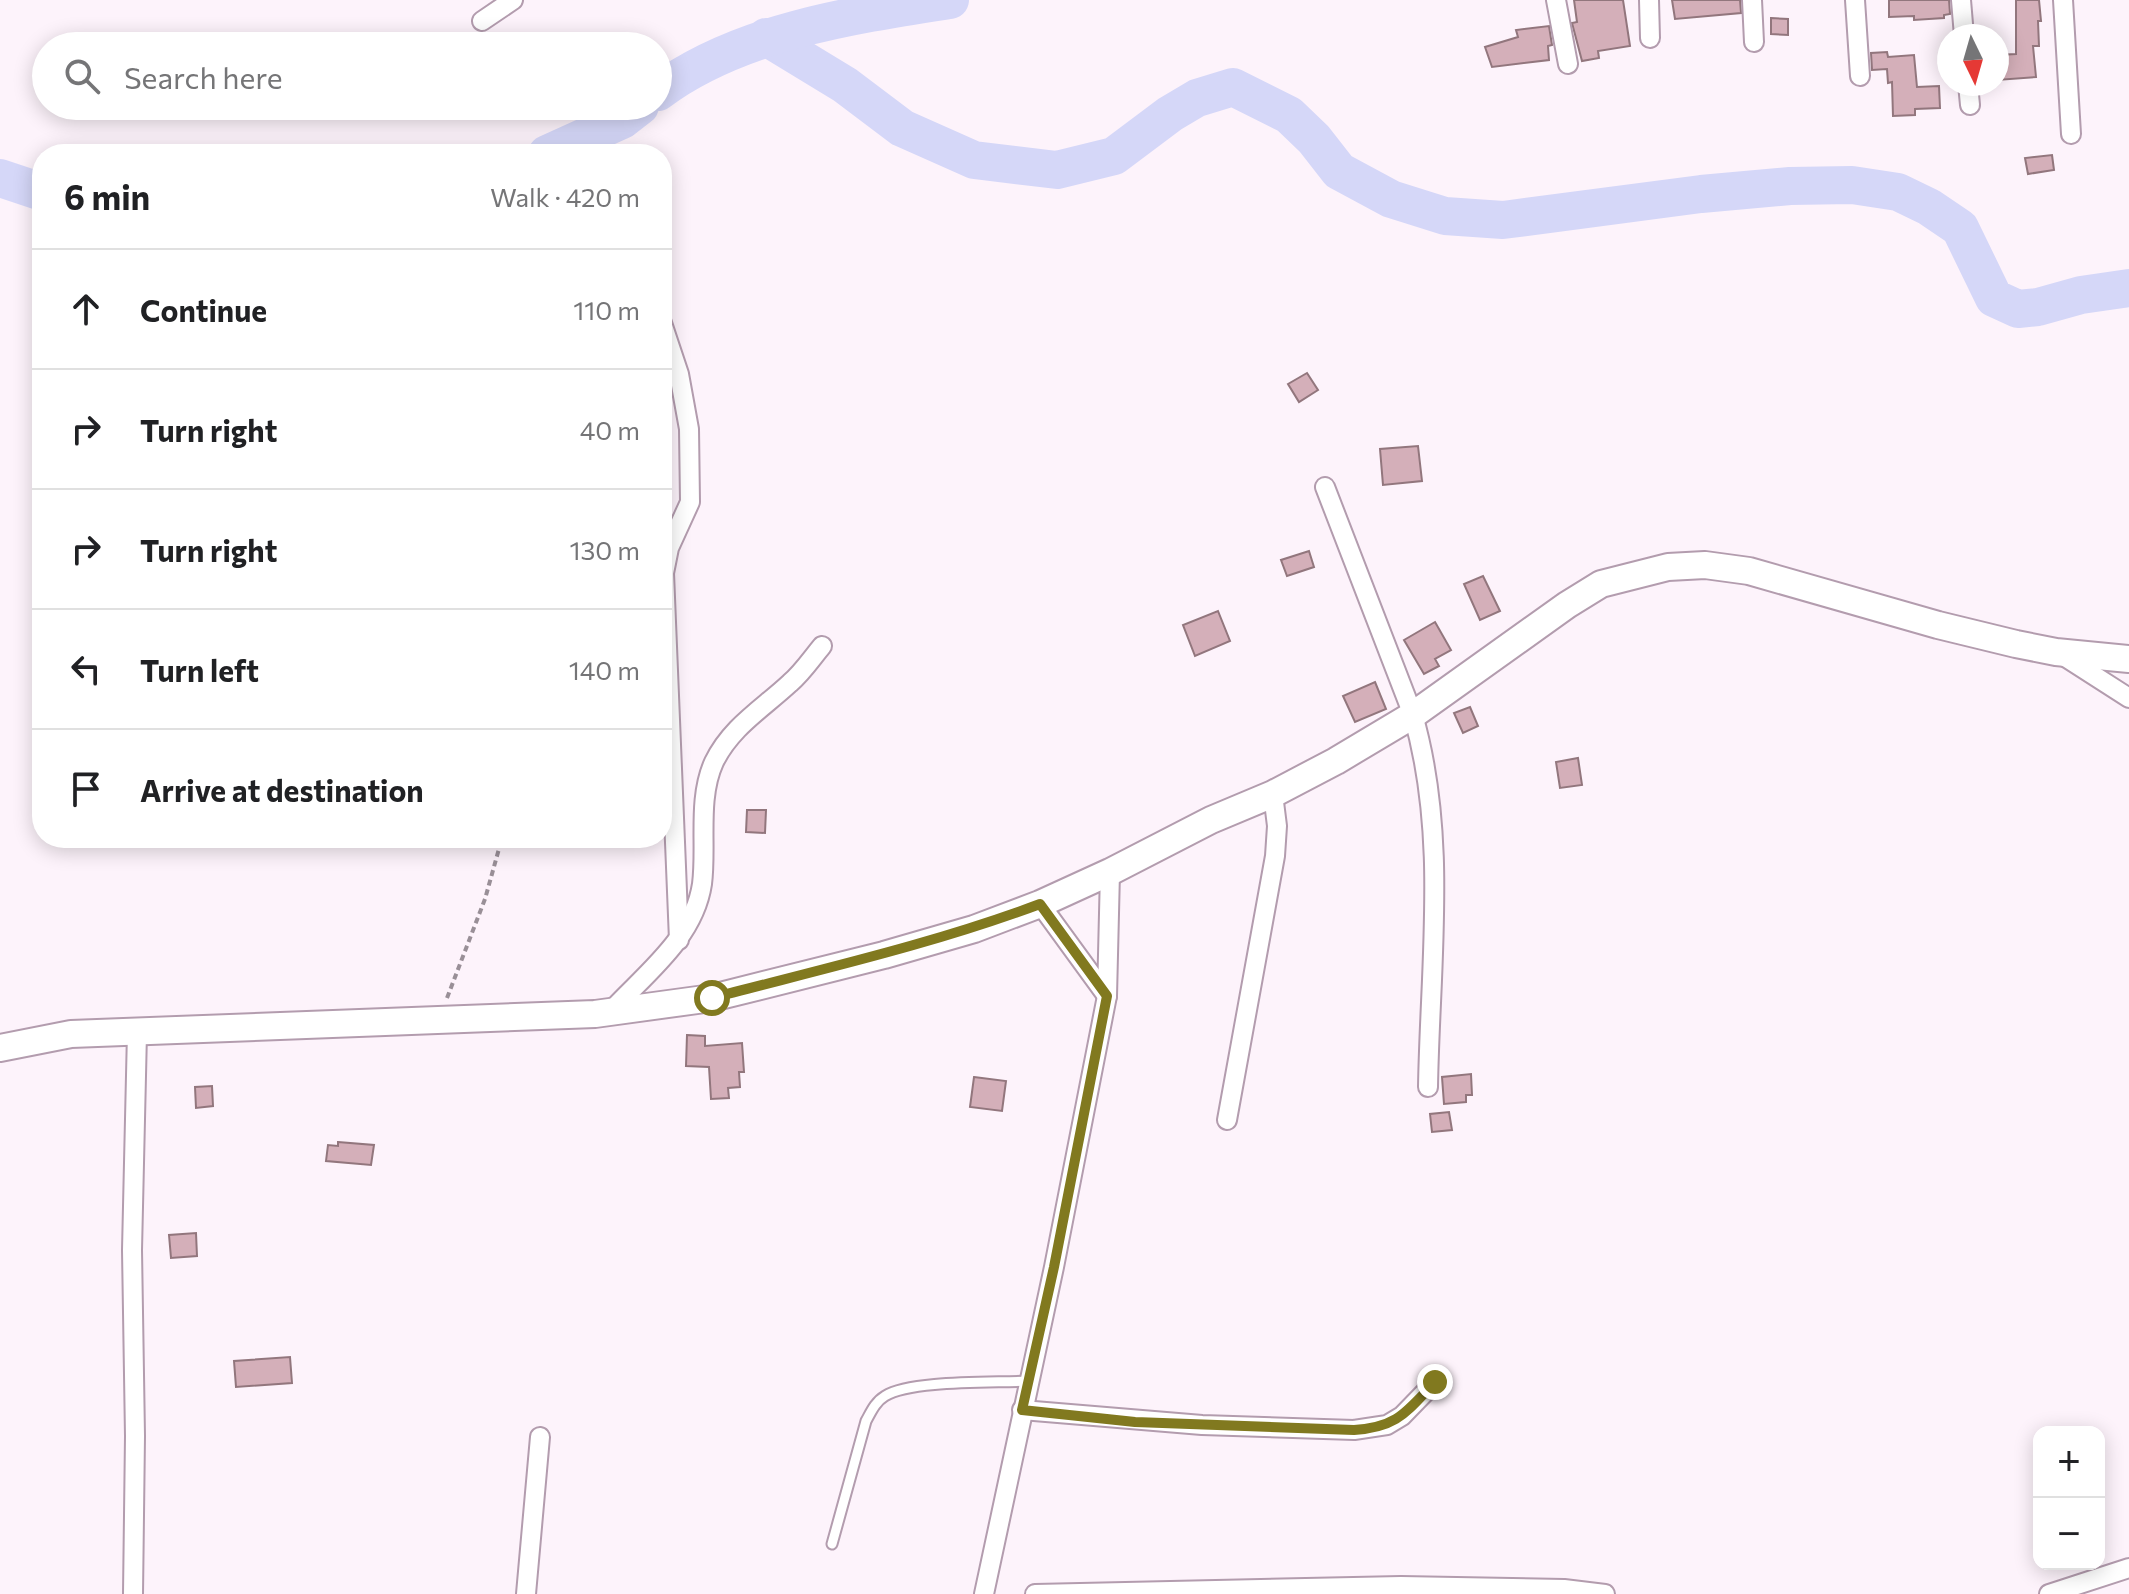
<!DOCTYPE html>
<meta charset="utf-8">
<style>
body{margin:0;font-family:Commissioner,sans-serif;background:#f2f2f2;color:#202124}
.controls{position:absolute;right:24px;bottom:24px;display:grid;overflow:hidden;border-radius:16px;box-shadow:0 4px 20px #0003}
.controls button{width:72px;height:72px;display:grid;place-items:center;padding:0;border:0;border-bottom:2px solid #e0e0e0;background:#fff;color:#202124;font:40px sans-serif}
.compass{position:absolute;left:1937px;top:24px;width:72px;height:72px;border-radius:50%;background:#fff;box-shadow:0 4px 20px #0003;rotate:175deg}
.stop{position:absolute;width:24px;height:24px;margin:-18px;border:6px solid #81791f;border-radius:50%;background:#fff}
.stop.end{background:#81791f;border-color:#fff;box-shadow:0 2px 8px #0008}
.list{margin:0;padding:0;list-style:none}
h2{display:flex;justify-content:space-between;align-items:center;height:104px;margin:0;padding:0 32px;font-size:34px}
h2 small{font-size:26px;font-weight:400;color:#757577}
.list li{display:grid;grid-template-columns:52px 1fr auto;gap:24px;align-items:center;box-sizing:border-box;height:120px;padding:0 32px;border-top:2px solid #e0e0e0}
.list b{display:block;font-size:30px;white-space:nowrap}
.list em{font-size:26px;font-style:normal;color:#757577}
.icon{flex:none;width:44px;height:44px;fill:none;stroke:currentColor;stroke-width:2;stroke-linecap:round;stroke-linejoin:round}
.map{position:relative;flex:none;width:2129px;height:1594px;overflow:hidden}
.search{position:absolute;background:#fff;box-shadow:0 4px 20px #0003;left:32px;top:32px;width:640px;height:88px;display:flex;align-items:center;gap:20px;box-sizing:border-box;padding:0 28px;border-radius:44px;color:#757577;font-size:30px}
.panel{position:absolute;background:#fff;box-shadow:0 4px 20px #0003;left:32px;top:144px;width:640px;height:704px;border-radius:32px}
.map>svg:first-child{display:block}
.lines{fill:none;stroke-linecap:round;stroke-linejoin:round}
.river{stroke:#d5d7f8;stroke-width:38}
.building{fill:#d4afb9;stroke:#92767d;stroke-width:2}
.lane-casing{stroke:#b39cae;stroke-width:13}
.street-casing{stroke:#b39cae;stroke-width:22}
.secondary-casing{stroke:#b39cae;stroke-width:30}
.path{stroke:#998f97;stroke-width:4;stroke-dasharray:6 4;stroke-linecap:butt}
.lane{stroke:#fff;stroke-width:9}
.street{stroke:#fff;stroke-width:18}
.secondary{stroke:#fff;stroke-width:26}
.route{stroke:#81791f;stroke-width:10}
</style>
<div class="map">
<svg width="2129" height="1594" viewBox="0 0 2129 1594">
<rect width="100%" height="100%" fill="#fdf3fb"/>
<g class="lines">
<!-- river -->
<g class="river">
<polyline points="766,37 845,85 902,128 974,160 1057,170 1114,156 1170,114 1197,98 1233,87 1289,115 1314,139 1339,171 1391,199 1445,216 1503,220 1701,194 1790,186 1852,185 1898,192 1929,207 1960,228 1994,298 2018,309 2038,307 2081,295 2129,288"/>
<path d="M658,92C738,32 853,15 950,0"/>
<polyline points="547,154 622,120 640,106"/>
<polyline points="0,178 42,192"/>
</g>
</g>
<!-- building -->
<g class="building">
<polygon points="1574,0 1623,0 1630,46 1598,51 1599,58 1582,61 1572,23 1577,22"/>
<polygon points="1672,0 1740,0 1741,13 1675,19"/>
<polygon points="1889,0 1949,0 1950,14 1944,15 1944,18 1914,20 1914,16 1889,17"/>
<polygon points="2016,0 2039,0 2041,21 2038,21 2039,46 2033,46 2036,77 1997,80 1997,55 2016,54"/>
<polygon points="1771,18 1788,19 1788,35 1771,34"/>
<polygon points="1549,26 1552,45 1548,46 1549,60 1492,67 1485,47 1518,37 1516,30"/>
<polygon points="1887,52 1888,57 1914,55 1917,87 1939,86 1940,108 1915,109 1915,115 1893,116 1892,82 1888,83 1887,69 1872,70 1871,53"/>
<polygon points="2052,155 2054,170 2028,174 2025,158"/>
<polygon points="1307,373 1318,390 1299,402 1288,384"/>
<polygon points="1418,446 1422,481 1383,485 1380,449"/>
<polygon points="1309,551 1314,567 1287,576 1281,560"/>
<polygon points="1483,576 1500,611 1480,620 1464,584"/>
<polygon points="1218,611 1230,641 1195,656 1183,625"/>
<polygon points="1435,622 1451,650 1435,659 1439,666 1424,674 1404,640"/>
<polygon points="1375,682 1386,709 1355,722 1343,696"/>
<polygon points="1470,707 1478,726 1463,733 1454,713"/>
<polygon points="1578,758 1582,785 1560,788 1556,762"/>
<polygon points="747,810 766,810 765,833 746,832"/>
<polygon points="687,1035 705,1036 705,1046 742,1043 744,1072 739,1072 740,1087 728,1088 729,1098 711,1099 709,1067 686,1066"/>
<polygon points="1471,1074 1472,1095 1466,1095 1466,1102 1444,1104 1442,1077"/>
<polygon points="974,1077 1006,1081 1002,1111 970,1107"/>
<polygon points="212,1086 213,1106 196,1108 195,1087"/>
<polygon points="1449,1112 1452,1130 1432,1132 1430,1114"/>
<polygon points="338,1142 374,1145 371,1165 326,1161 328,1145 338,1146"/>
<polygon points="196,1233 197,1256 171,1258 169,1235"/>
<polygon points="290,1357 292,1383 236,1387 234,1361"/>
</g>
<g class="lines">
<defs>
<path id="lane" d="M832,1544L866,1421C871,1412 875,1402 885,1396C911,1380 994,1383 1028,1381"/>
<g id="street">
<polyline points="1556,0 1568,64"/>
<polyline points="1649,0 1650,38"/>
<polyline points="1752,0 1754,42"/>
<polyline points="1855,0 1860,76"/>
<polyline points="1961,0 1964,36"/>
<polyline points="2063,0 2071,134"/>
<polyline points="482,21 513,0"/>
<polyline points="1968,84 1970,105"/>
<polyline points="662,323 679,374 689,429 690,502 669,548 664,573 679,940"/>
<path d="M1325,487L1413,715C1448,836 1430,963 1428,1087"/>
<polyline points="2062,655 2129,698"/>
<polyline points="1040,904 1107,996"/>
<path d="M610,1012C645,974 694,938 702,884C707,846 697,799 714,762C731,727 762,709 790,683C802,673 812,658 822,646"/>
<polyline points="1227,1120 1275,856 1277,826 1273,794"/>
<polyline points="1022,1410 1202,1425 1354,1430 1387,1425 1402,1416 1435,1382"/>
<polyline points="133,1594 135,1436 132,1250 137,1032"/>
<polyline points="526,1594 540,1437"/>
<polyline points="984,1594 1054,1267 1107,996 1110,872"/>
<polyline points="1035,1594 1401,1586 1564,1589 1605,1594"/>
<polyline points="2049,1594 2129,1568"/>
</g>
<polyline id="secondary" points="0,1048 71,1034 595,1014 712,998 884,955 974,929 1040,904 1110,872 1211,820 1273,794 1336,761 1413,715 1567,605 1601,584 1668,567 1705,565 1749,571 1938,625 2016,644 2056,652 2129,659"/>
</defs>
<!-- lane casing -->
<use href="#lane" class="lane-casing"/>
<!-- street casing -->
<use href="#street" class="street-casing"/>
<!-- secondary casing -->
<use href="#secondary" class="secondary-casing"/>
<!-- path -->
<polyline class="path" points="447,998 485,899 502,838"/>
<!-- lane -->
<use href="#lane" class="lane"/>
<!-- street -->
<use href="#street" class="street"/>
<!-- secondary -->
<use href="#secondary" class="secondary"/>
</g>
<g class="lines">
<!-- route -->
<path class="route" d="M712,998C822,969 933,944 1040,904L1107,996L1054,1267L1022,1410L1135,1422L1354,1430C1398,1427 1406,1412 1435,1382"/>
</g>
</svg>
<div class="controls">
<button>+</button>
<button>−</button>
</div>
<svg class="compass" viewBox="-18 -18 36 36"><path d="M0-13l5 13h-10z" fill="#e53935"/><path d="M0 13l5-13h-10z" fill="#757577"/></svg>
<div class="stop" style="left:712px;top:998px"></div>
<div class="stop end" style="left:1435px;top:1382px"></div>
<div class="search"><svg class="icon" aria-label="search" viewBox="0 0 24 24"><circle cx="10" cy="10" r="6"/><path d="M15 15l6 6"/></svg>Search here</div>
<section class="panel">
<h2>6 min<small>Walk · 420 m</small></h2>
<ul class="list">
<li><svg class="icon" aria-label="ahead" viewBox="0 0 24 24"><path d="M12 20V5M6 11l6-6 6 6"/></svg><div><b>Continue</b></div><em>110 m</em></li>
<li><svg class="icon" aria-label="right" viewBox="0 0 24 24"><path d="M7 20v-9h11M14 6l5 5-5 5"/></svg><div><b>Turn right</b></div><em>40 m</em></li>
<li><svg class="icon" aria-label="right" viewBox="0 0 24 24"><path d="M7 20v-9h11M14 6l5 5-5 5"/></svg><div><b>Turn right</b></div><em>130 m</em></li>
<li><svg class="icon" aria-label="left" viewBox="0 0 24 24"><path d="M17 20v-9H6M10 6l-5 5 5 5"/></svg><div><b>Turn left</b></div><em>140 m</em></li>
<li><svg class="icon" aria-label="arrive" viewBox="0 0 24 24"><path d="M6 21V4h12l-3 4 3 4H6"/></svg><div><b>Arrive at destination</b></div></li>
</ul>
</section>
</div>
